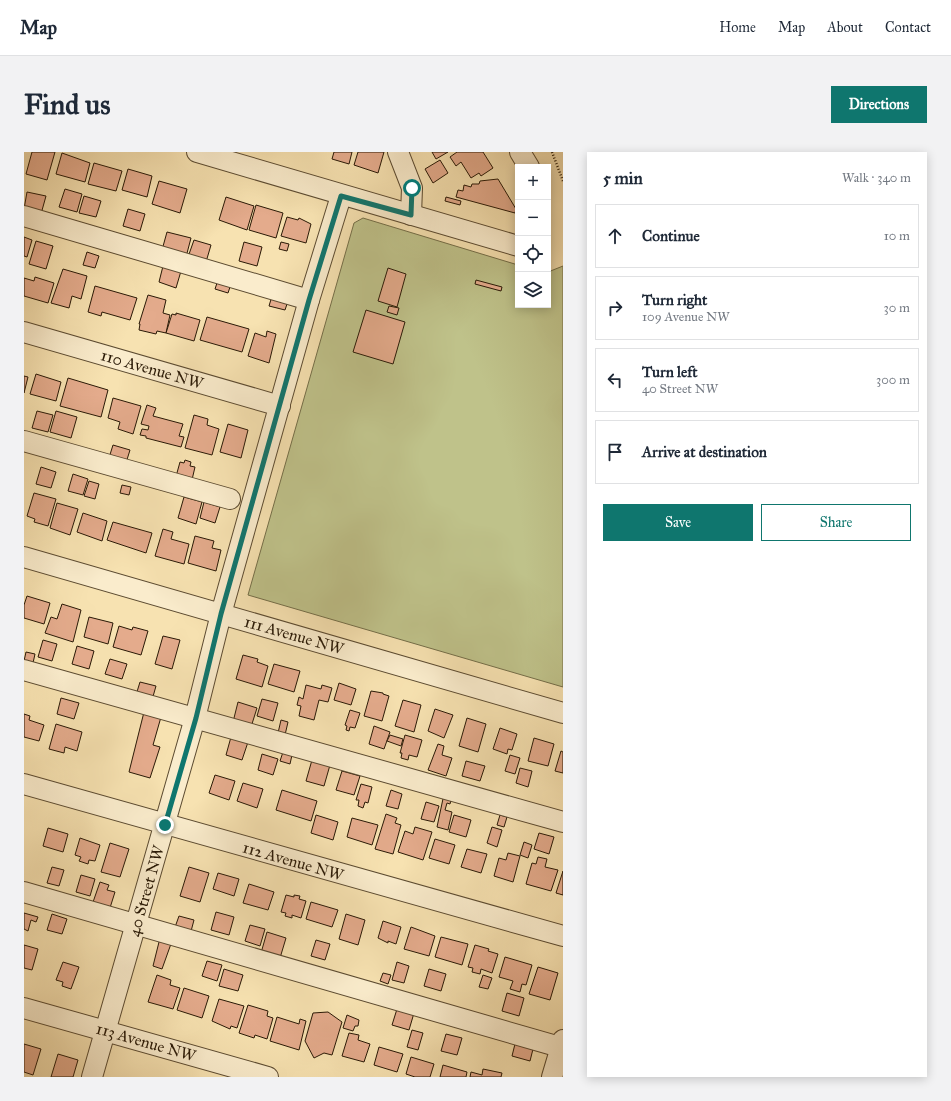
<!DOCTYPE html>
<meta charset="utf-8">
<style>
body{margin:0;font-family:"IM FELL Great Primer",serif;background:#f2f2f3;color:#1f2937}
.controls{position:absolute;right:12px;top:12px;display:grid;overflow:hidden;border-radius:0px;box-shadow:0 2px 10px #0003}
.controls button{width:36px;height:36px;display:grid;place-items:center;padding:0;border:0;border-bottom:1px solid #e0e1e3;background:#fff;color:#1f2937;font:20px sans-serif}
.stop{position:absolute;width:12px;height:12px;margin:-9px;border:3px solid #0f766e;border-radius:50%;background:#fff}
.stop.end{background:#0f766e;border-color:#fff;box-shadow:0 1px 4px #0008}
.list{margin:0;padding:0;list-style:none}
h2{display:flex;justify-content:space-between;align-items:center;height:52px;margin:0;padding:0 16px;font-size:17px}
h2 small{font-size:13px;font-weight:400;color:#747a83}
.list li{display:grid;grid-template-columns:26px 1fr auto;gap:12px;align-items:center;box-sizing:border-box;height:64px;margin:0 8px 8px;padding:0 8px;border:1px solid #e0e1e3;border-radius:0px}
.list b{display:block;font-size:15px;white-space:nowrap}
.list p{margin:0;font-size:13px;white-space:nowrap;color:#747a83}
.list em{font-size:13px;font-style:normal;color:#747a83}
.actions{display:flex;gap:8px;padding:12px 16px}
.actions a{flex:1;padding:9px 0;border:1px solid #0f766e;border-radius:0px;text-align:center;font-size:14px;color:#0f766e}
.actions .main{background:#0f766e;color:#fff}
.icon{flex:none;width:22px;height:22px;fill:none;stroke:currentColor;stroke-width:2;stroke-linecap:round;stroke-linejoin:round}
.map{position:relative;flex:none;width:539px;height:925px;overflow:hidden;border-radius:0px}
header{display:flex;align-items:center;gap:24px;box-sizing:border-box;height:56px;padding:0 20px;background:#fff;border-bottom:1px solid #e0e1e3}
header strong{font-size:19px}
nav{display:flex;gap:22px;margin-inline-start:auto;font-size:14px}
.intro{display:flex;align-items:center;justify-content:space-between;box-sizing:border-box;height:96px;padding:0 24px}
h1{margin:0;font-size:28px}
.button{padding:10px 18px;border-radius:0px;background:#0f766e;color:#fff;font-size:14px;font-weight:700}
main{display:flex;gap:24px;padding:0 24px}
aside{flex:1;background:#fff;border-radius:0px;box-shadow:0 2px 10px #0003}
.map>svg:first-child{display:block}
.green{fill:#bfc28a;stroke:#746e48}
.building{fill:#e4ab8c;stroke:#291906}
.lines{fill:none;stroke-linecap:round;stroke-linejoin:round}
.minor-casing{stroke:#5c4b31;stroke-width:22}
.path{stroke:#291906;stroke-width:2.5;stroke-dasharray:1 2;stroke-linecap:butt}
.minor{stroke:#faeccc;stroke-width:20}
.route{stroke:#0f766e;stroke-width:5}
.labels{text-anchor:middle;dominant-baseline:central;stroke-width:3.5;stroke-linejoin:round;paint-order:stroke}
.street-label{font-size:16px;fill:#291906;stroke:#faeccc}
</style>
<header>
<strong>Map</strong>
<nav><a>Home</a><a>Map</a><a>About</a><a>Contact</a></nav>
</header>
<div class="intro"><h1>Find us</h1><a class="button">Directions</a></div>
<main>
<div class="map">
<svg width="539" height="925" viewBox="0 0 539 925">
<rect width="100%" height="100%" fill="#f7e2b1"/>
<filter id="stains"><feTurbulence type="fractalNoise" baseFrequency=".005" numOctaves="4"/><feColorMatrix values="0 0 0 0 .2 0 0 0 0 .09 0 0 0 0 .02 0 0 0 .5 -.17"/></filter>
<radialGradient id="worn" r=".72"><stop offset=".6" stop-color="#630" stop-opacity="0"/><stop offset="1" stop-color="#630" stop-opacity=".3"/></radialGradient>
<!-- green -->
<polygon class="green" points="339,66 494,113 494,153 524,153 524,120 539,114 539,535 224,443 330,71"/>
<!-- building -->
<g class="building">
<polygon points="8,0 31,0 23,28 2,22"/>
<polygon points="310,0 328,0 325,12 308,7"/>
<polygon points="334,0 360,0 354,21 330,13"/>
<polygon points="408,0 424,0 412,7"/>
<polygon points="433,0 459,0 469,16 457,24 455,21 447,26 437,10 432,14 426,5"/>
<polygon points="38,1 66,11 61,30 32,22"/>
<polygon points="416,8 424,21 409,31 401,17"/>
<polygon points="70,11 98,19 92,39 64,32"/>
<polygon points="104,17 128,24 123,45 98,38"/>
<polygon points="474,27 492,57 491,61 432,45 434,38 439,39 440,33 447,35 448,32 455,32 456,29"/>
<polygon points="135,29 163,37 156,61 128,52"/>
<polygon points="41,37 58,42 53,60 35,55"/>
<polygon points="3,40 22,44 17,62 0,57"/>
<polygon points="60,44 77,49 72,65 55,61"/>
<polygon points="202,45 230,54 223,78 195,68"/>
<polygon points="422,45 437,49 436,53 421,49"/>
<polygon points="232,53 259,61 252,86 225,78"/>
<polygon points="104,57 121,62 116,79 99,74"/>
<polygon points="263,65 274,68 275,66 287,72 282,91 257,84"/>
<polygon points="143,80 167,86 162,105 138,98"/>
<polygon points="0,85 8,88 3,105 0,104"/>
<polygon points="170,88 187,93 182,110 164,105"/>
<polygon points="12,89 29,94 22,117 5,112"/>
<polygon points="220,90 238,95 233,114 215,109"/>
<polygon points="257,90 265,92 263,99 255,97"/>
<polygon points="63,100 75,104 71,116 59,113"/>
<polygon points="139,114 157,119 152,136 135,130"/>
<polygon points="364,116 382,122 373,155 354,149"/>
<polygon points="39,117 63,124 57,147 48,144 45,156 27,151"/>
<polygon points="11,125 30,131 24,151 0,144 0,126 10,129"/>
<polygon points="452,128 478,135 477,139 451,132"/>
<polygon points="193,131 207,132 204,141 191,137"/>
<polygon points="71,134 113,146 106,168 78,160 77,164 64,160"/>
<polygon points="124,143 142,148 139,161 146,163 142,181 133,179 132,182 115,178 116,172 115,172"/>
<polygon points="248,144 264,149 261,158 245,154"/>
<polygon points="365,154 375,156 373,163 363,160"/>
<polygon points="342,158 381,170 369,212 329,200"/>
<polygon points="152,161 176,168 170,189 142,181 148,162 152,163"/>
<polygon points="183,165 225,177 218,200 176,188"/>
<polygon points="243,179 252,182 245,211 224,204 231,181 242,185"/>
<polygon points="12,222 37,230 32,249 6,242"/>
<polygon points="0,224 4,225 0,241"/>
<polygon points="44,226 84,238 77,265 36,254"/>
<polygon points="89,246 117,254 109,282 94,277 96,270 84,266"/>
<polygon points="123,253 132,256 129,264 159,272 155,284 160,285 157,295 122,286 122,284 116,283 118,277 124,278 125,274 117,272"/>
<polygon points="13,259 29,263 24,280 8,276"/>
<polygon points="32,259 53,265 47,286 26,280"/>
<polygon points="170,263 184,267 183,273 195,277 188,303 161,296"/>
<polygon points="204,272 224,278 217,306 196,300"/>
<polygon points="89,293 106,298 101,314 84,309"/>
<polygon points="161,308 167,310 166,314 171,315 167,332 151,328 156,310 160,311"/>
<polygon points="17,315 32,320 27,336 12,332"/>
<polygon points="49,322 64,327 59,343 44,339"/>
<polygon points="65,329 75,332 71,347 60,344"/>
<polygon points="98,333 107,335 105,343 96,341"/>
<polygon points="10,341 32,347 24,374 10,370 11,367 3,364"/>
<polygon points="160,345 178,350 172,372 154,366"/>
<polygon points="180,350 196,355 191,371 176,366"/>
<polygon points="33,351 54,357 46,383 26,376"/>
<polygon points="59,361 83,369 78,389 53,380"/>
<polygon points="89,370 128,381 122,401 83,388"/>
<polygon points="139,377 149,380 147,387 165,392 160,412 131,404"/>
<polygon points="171,384 190,389 188,396 197,398 192,419 164,411"/>
<polygon points="3,444 26,451 20,472 0,466 0,453"/>
<polygon points="38,452 57,458 49,490 21,481 27,465 33,467"/>
<polygon points="65,465 89,471 84,492 60,485"/>
<polygon points="95,474 108,478 109,475 124,479 117,503 89,495"/>
<polygon points="139,484 156,488 148,517 131,512"/>
<polygon points="19,488 33,492 28,509 14,505"/>
<polygon points="53,494 70,499 65,517 48,512"/>
<polygon points="2,500 11,502 9,511 0,509"/>
<polygon points="219,503 234,507 233,510 244,514 238,535 212,527"/>
<polygon points="86,507 103,512 98,527 81,522"/>
<polygon points="250,512 276,519 270,540 244,532"/>
<polygon points="116,530 132,534 128,548 112,543"/>
<polygon points="315,531 332,537 327,553 310,548"/>
<polygon points="282,533 297,537 298,533 308,536 304,550 295,548 290,568 275,564 277,554 273,553 275,545 279,547"/>
<polygon points="347,539 359,541 359,542 365,544 358,569 340,564"/>
<polygon points="37,546 55,551 50,567 33,562"/>
<polygon points="238,547 254,551 249,569 233,564"/>
<polygon points="379,548 397,553 390,580 371,574"/>
<polygon points="214,550 233,556 227,575 209,570"/>
<polygon points="411,557 429,563 420,586 404,579"/>
<polygon points="326,558 336,561 331,576 326,575 325,579 322,578 323,574 321,573"/>
<polygon points="120,560 137,565 129,593 136,595 126,626 105,620"/>
<polygon points="0,562 6,564 5,568 20,573 15,589 0,585"/>
<polygon points="443,566 462,572 454,600 435,594"/>
<polygon points="257,568 264,570 261,583 254,581"/>
<polygon points="32,572 58,580 53,599 41,595 40,601 25,597"/>
<polygon points="350,574 366,580 360,597 345,592"/>
<polygon points="476,576 493,582 488,598 484,597 483,602 469,597"/>
<polygon points="366,583 379,587 377,594 363,589"/>
<polygon points="381,583 398,588 393,605 385,603 384,608 377,606 378,601 376,601"/>
<polygon points="207,585 224,590 218,608 202,603"/>
<polygon points="510,586 530,592 524,614 504,609"/>
<polygon points="414,592 420,594 418,603 428,606 422,624 404,618"/>
<polygon points="537,599 539,600 539,621 531,619"/>
<polygon points="259,600 268,603 266,612 256,609"/>
<polygon points="238,602 254,607 249,623 234,618"/>
<polygon points="486,603 496,606 491,622 481,619"/>
<polygon points="288,608 306,613 300,634 282,629"/>
<polygon points="442,609 461,614 456,629 438,624"/>
<polygon points="496,616 508,619 504,635 492,631"/>
<polygon points="318,619 336,624 330,643 312,638"/>
<polygon points="191,623 211,629 205,648 185,641"/>
<polygon points="219,631 239,637 233,656 213,649"/>
<polygon points="337,632 348,635 344,651 341,650 339,656 334,654 335,648 332,648"/>
<polygon points="258,638 293,649 287,669 252,658"/>
<polygon points="367,638 378,642 374,657 362,654"/>
<polygon points="420,642 428,644 426,652 423,651 421,658 428,660 424,678 413,675"/>
<polygon points="402,650 415,654 410,670 397,667"/>
<polygon points="362,662 373,666 371,671 377,673 369,702 351,697"/>
<polygon points="292,663 314,670 309,688 287,681"/>
<polygon points="430,663 447,668 442,685 425,680"/>
<polygon points="476,663 483,665 480,675 473,673"/>
<polygon points="328,666 354,673 348,693 323,685"/>
<polygon points="391,675 408,680 399,708 374,700 381,679 389,682"/>
<polygon points="468,675 478,678 473,695 463,691"/>
<polygon points="24,676 44,682 39,700 19,694"/>
<polygon points="515,681 530,685 525,702 510,697"/>
<polygon points="56,686 76,693 71,709 65,708 64,712 55,709 57,705 51,703"/>
<polygon points="411,687 431,693 425,712 405,706"/>
<polygon points="500,690 508,693 504,706 496,703"/>
<polygon points="86,691 105,697 96,725 77,720"/>
<polygon points="443,697 463,702 457,721 437,715"/>
<polygon points="484,701 496,704 489,730 470,724 475,706 482,708"/>
<polygon points="514,705 523,707 521,715 534,718 527,739 502,732 508,711 512,712"/>
<polygon points="28,715 40,718 35,734 23,731"/>
<polygon points="165,715 185,721 176,750 156,744"/>
<polygon points="539,719 539,743 532,741"/>
<polygon points="194,721 215,727 210,744 189,737"/>
<polygon points="57,723 71,727 66,744 52,740"/>
<polygon points="76,730 85,733 83,738 91,740 85,759 68,753"/>
<polygon points="225,732 250,740 244,758 219,751"/>
<polygon points="262,743 270,745 270,743 276,744 275,747 282,749 277,766 268,763 268,766 261,764 262,761 257,760"/>
<polygon points="287,750 314,758 308,775 282,767"/>
<polygon points="192,760 210,765 205,783 187,778"/>
<polygon points="0,761 14,765 12,770 7,768 4,779 0,777"/>
<polygon points="28,762 43,767 38,782 23,778"/>
<polygon points="322,762 341,768 334,793 315,787"/>
<polygon points="155,764 170,768 166,783 150,778"/>
<polygon points="359,769 377,775 372,792 364,789 364,791 354,786"/>
<polygon points="226,773 241,777 236,794 221,789"/>
<polygon points="387,775 411,784 405,804 380,797"/>
<polygon points="243,780 262,786 256,806 237,801"/>
<polygon points="417,785 444,792 438,813 411,805"/>
<polygon points="136,786 148,789 138,817 129,814"/>
<polygon points="292,788 306,792 301,808 287,804"/>
<polygon points="0,793 14,797 8,818 0,816"/>
<polygon points="451,793 465,797 464,799 474,802 468,821 457,817 456,822 448,820 449,816 444,815"/>
<polygon points="481,805 508,813 502,833 498,832 496,840 486,837 489,829 475,825"/>
<polygon points="183,809 198,813 193,829 178,824"/>
<polygon points="39,810 55,815 47,837 38,834 39,830 32,828"/>
<polygon points="373,810 385,814 380,831 368,828"/>
<polygon points="514,815 534,821 526,848 505,842"/>
<polygon points="200,817 219,823 214,839 195,834"/>
<polygon points="405,817 422,822 417,839 400,834"/>
<polygon points="359,821 367,823 364,832 356,829"/>
<polygon points="133,823 147,828 146,833 156,836 149,857 124,850"/>
<polygon points="459,823 468,826 464,837 455,835"/>
<polygon points="160,836 185,844 178,866 153,858"/>
<polygon points="483,841 500,846 495,864 478,859"/>
<polygon points="195,847 220,854 213,876 207,874 206,877 188,869"/>
<polygon points="224,853 244,859 243,864 249,866 243,887 231,883 230,886 215,881"/>
<polygon points="373,857 390,861 385,878 368,873"/>
<polygon points="304,860 318,870 308,903 300,901 290,906 281,889 289,861"/>
<polygon points="323,863 335,868 334,874 331,874 329,879 319,876"/>
<polygon points="253,865 275,872 276,867 282,869 275,898 246,889"/>
<polygon points="388,878 399,881 394,898 383,895"/>
<polygon points="325,881 335,883 334,888 346,892 340,910 318,904"/>
<polygon points="422,882 438,886 433,903 417,899"/>
<polygon points="0,892 17,897 9,923 0,920"/>
<polygon points="491,892 509,897 506,909 488,904"/>
<polygon points="355,895 379,902 373,920 350,913"/>
<polygon points="34,902 54,908 49,925 27,925"/>
<polygon points="387,905 410,912 406,925 391,925 382,922"/>
<polygon points="419,913 443,920 442,925 416,925"/>
<polygon points="459,917 478,921 477,925 446,925 447,920 458,923"/>
</g>
<g class="lines">
<defs>
<g id="minor">
<polyline points="173,0 494,94"/>
<polyline points="374,0 388,36 387,63"/>
<polyline points="496,0 505,15"/>
<polyline points="0,64 285,148"/>
<polyline points="0,180 256,254"/>
<polyline points="0,289 206,347"/>
<polyline points="0,405 539,561"/>
<polyline points="0,518 539,670"/>
<polyline points="0,632 539,784"/>
<polyline points="0,740 539,896"/>
<polyline points="0,856 244,925"/>
<polyline points="68,925 171,566 197,462 285,148 317,44"/>
<polyline points="528,925 539,888"/>
</g>
</defs>
<!-- minor casing -->
<use href="#minor" class="minor-casing"/>
<!-- path -->
<polyline class="path" points="528,0 539,29"/>
<!-- minor -->
<use href="#minor" class="minor"/>
</g>
<g class="lines">
<!-- route -->
<polyline class="route" points="141,673 172,566 197,462 285,148 317,44 387,63 388,36"/>
</g>
<g class="labels">
<!-- street labels -->
<g class="street-label">
<text transform="translate(128 217) rotate(16)">110 Avenue NW</text>
<text transform="translate(270 483) rotate(16)">111 Avenue NW</text>
<text transform="translate(269 709) rotate(16)">112 Avenue NW</text>
<text transform="translate(122 739) rotate(-74)">40 Street NW</text>
<text transform="translate(122 890) rotate(16)">113 Avenue NW</text>
</g>
</g>
<rect width="100%" height="100%" filter="url(#stains)"/>
<rect width="100%" height="100%" fill="url(#worn)"/>
</svg>
<div class="controls">
<button>+</button>
<button>−</button>
<button><svg class="icon" aria-label="locate" viewBox="0 0 24 24"><circle cx="12" cy="12" r="6"/><path d="M12 2v4M12 18v4M2 12h4M18 12h4"/></svg></button>
<button><svg class="icon" aria-label="layers" viewBox="0 0 24 24"><path d="M12 4l9 5-9 5-9-5zM3 14l9 5 9-5"/></svg></button>
</div>
<div class="stop" style="left:388px;top:36px"></div>
<div class="stop end" style="left:141px;top:673px"></div>
</div>
<aside>
<h2>5 min<small>Walk · 340 m</small></h2>
<ul class="list">
<li><svg class="icon" aria-label="ahead" viewBox="0 0 24 24"><path d="M12 20V5M6 11l6-6 6 6"/></svg><div><b>Continue</b></div><em>10 m</em></li>
<li><svg class="icon" aria-label="right" viewBox="0 0 24 24"><path d="M7 20v-9h11M14 6l5 5-5 5"/></svg><div><b>Turn right</b><p>109 Avenue NW</p></div><em>30 m</em></li>
<li><svg class="icon" aria-label="left" viewBox="0 0 24 24"><path d="M17 20v-9H6M10 6l-5 5 5 5"/></svg><div><b>Turn left</b><p>40 Street NW</p></div><em>300 m</em></li>
<li><svg class="icon" aria-label="arrive" viewBox="0 0 24 24"><path d="M6 21V4h12l-3 4 3 4H6"/></svg><div><b>Arrive at destination</b></div></li>
</ul>
<div class="actions"><a class="main">Save</a><a>Share</a></div>
</aside>
</main>
